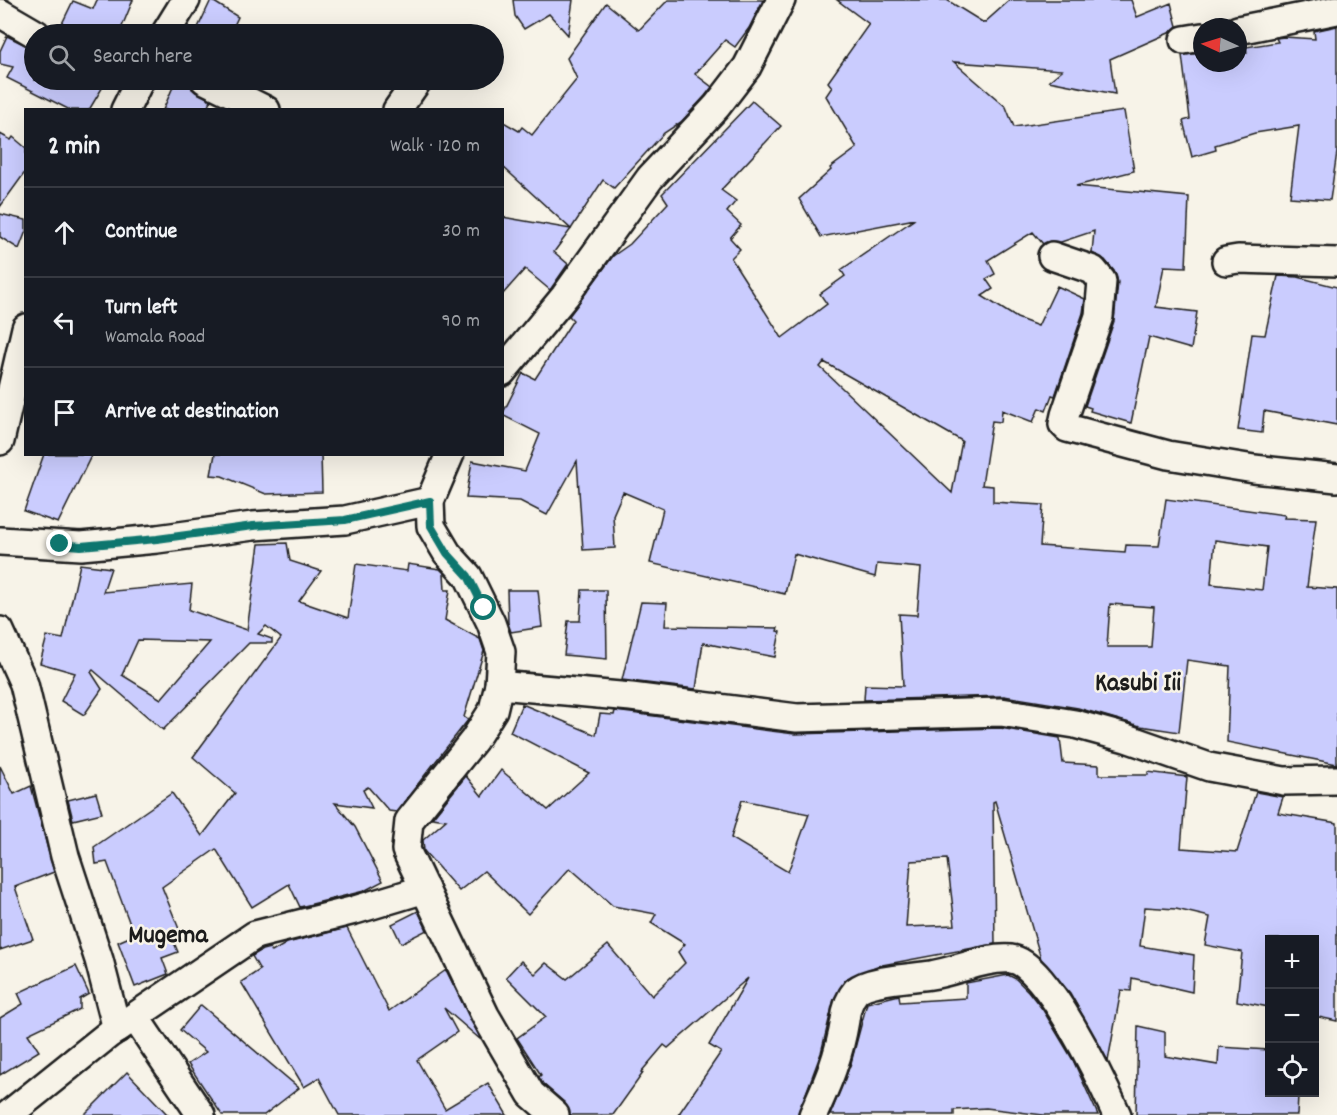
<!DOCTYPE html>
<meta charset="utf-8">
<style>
body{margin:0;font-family:Dekko,sans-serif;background:#20242c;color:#f1f3f6}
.controls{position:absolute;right:18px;bottom:18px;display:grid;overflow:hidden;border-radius:0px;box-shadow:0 6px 24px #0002}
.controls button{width:54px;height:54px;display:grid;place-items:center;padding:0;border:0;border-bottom:2px solid #363941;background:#171b24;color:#f1f3f6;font:30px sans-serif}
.compass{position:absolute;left:1193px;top:18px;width:54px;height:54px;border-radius:50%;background:#171b24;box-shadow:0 6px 24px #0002;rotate:274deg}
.stop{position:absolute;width:18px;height:18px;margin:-14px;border:4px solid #0f766e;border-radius:50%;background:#fff}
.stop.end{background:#0f766e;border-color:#fff;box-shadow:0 2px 6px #0008}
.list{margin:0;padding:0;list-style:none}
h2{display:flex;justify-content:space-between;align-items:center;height:78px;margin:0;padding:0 24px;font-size:26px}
h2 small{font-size:20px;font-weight:400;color:#9ea1a6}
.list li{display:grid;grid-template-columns:39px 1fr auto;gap:18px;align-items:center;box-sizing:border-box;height:90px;padding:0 24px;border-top:2px solid #363941}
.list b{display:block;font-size:22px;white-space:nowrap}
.list p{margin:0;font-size:20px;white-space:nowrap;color:#9ea1a6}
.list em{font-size:20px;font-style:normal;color:#9ea1a6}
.icon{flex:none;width:33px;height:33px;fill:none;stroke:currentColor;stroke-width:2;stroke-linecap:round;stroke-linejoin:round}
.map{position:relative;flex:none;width:1337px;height:1115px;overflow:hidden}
.search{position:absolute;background:#171b24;box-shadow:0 6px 24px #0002;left:24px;top:24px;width:480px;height:66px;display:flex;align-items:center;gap:15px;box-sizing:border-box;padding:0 21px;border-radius:33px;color:#9ea1a6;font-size:22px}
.panel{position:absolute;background:#171b24;box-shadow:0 6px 24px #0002;left:24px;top:108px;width:480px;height:348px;border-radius:0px}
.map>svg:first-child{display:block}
.building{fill:#caccfe;stroke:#1c1c1c;stroke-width:1.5;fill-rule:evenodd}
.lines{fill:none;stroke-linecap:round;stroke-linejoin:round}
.street-casing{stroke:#1c1c1c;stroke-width:32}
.street{stroke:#f7f3e8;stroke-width:27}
.route{stroke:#0f766e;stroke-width:8}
.labels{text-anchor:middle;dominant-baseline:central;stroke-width:5;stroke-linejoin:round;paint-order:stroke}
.quarter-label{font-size:26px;font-weight:bold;fill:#1c1c1c;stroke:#f7f3e8}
</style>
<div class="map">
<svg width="1337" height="1115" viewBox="0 0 1337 1115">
<rect width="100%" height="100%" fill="#f7f3e8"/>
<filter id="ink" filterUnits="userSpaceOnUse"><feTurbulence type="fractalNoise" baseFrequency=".0167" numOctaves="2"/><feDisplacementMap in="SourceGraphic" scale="12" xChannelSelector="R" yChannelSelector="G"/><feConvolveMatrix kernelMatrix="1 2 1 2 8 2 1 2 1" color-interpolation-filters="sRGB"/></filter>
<g filter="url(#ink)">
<!-- building -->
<g class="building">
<polygon points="97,0 133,0 119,34 57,34 73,1 93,9"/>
<polygon points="211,0 238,17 230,34 195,34"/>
<polygon points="513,0 573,0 568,35 549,14 524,29 515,16"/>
<polygon points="668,0 763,0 749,28 735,47 725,40 695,74 712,87 705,96 681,122 664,133 614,188 603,180 571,229 502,166 502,121 519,131 522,127 532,135 577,79 567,58 606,3 639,30"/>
<path d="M837,0H947L984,23L1010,0H1131L1137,17L1171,3L1177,26L1171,32L1110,59L1115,94L1049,81L1062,70L954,62L1006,107L1014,127L1124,111L1134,171L1076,186L1189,197L1186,267L1164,266L1156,307L1197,312L1191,349L1149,337L1131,423L1090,411L1091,408L1085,406L1114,321L1118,282L1114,271L1105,260L1092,253L1094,231L1061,242L1050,241L1043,244L1033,232L988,260L995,274L986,279L993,289L982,296L1017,318L1038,326L1057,286L1085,299L1083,313L1055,396L1052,395L1046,411L1039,408L1033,422L1002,410L1001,422L992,421L982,485L993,486V502L1043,505L1040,546L1125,552L1126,545L1159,546L1166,499L1285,515L1284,518L1316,519L1307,587L1337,589V764L1227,742L1230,666L1187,660L1179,732L1140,726L1078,708L1004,696L864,700L865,685L903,686L899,614L917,615L921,568L877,564L875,577L794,554L785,594L650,563L663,509L623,492L613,515L615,548L583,550L577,461L547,515L520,501L466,498L472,461L525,471L540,434L502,415L523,373L535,379L573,320L569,316L613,256L630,244L668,203L662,194L752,101L781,126L721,190L736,201L727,212L741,225L730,238L740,249L731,258L782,338L827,304L820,294L845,276L841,270L915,219L821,237L799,199L831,170L830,168L857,148L826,96L832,87L828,82L869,24ZM824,362L962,441L952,493L820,367ZM1215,540L1267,547L1262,590L1211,584ZM1110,604L1154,607L1151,647H1107Z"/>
<polygon points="1337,26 1337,152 1330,200 1290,197 1299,126 1255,133 1215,145 1216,150 1192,157 1183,121 1190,119 1182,55 1202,53 1202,63 1238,63 1238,53 1247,53 1246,47 1278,42 1276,38 1284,37 1315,39 1314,31"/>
<polygon points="7,36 34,49 34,80 107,80 89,110 70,110 7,78 13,67 0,64 0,51"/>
<polygon points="176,80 189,80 192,89 211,100 206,110 163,110"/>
<polygon points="0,134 11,140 13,137 26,148 26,171 0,207"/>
<polygon points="0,214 26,220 26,231 19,249 0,237"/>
<polygon points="502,217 571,229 554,252 568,264 550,290 525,269 502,295"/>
<polygon points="1278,276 1298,277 1337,287 1337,425 1264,411 1262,433 1238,430 1252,334 1265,335"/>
<polygon points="44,454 92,454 58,523 24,511"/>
<polygon points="215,454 321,454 322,492 266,494 222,476 211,475"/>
<path d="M287,543L290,561L321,571L299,601L348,618L356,564L407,571L408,564L440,569L444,573L445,590H450L445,620L480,639L484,651L464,717L468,720L396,812L389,811L368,787L363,790L372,808L335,803L355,827L383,881L364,891L300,907L289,884L252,907L216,849L162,887L179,929L170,933L178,952L162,958L168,974L135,987L118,942L134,935L107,862L96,864L94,847L172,793L202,836L235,793L193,757L281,638L266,626L258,634L272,639V643H249L163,730L93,670L91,672L102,689L84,715L61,701L75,673L40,663L47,636L63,639L80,564L111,568L103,592L192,584L189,610L247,630L259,544ZM138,640L210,642L161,699L122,675Z"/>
<polygon points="507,590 538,590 542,627 511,632 508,623"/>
<polygon points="582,590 606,590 607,659 564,655 568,621 580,621"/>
<polygon points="641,602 667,603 665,626 778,628 777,631 780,632 775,657 703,643 696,689 622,680"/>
<path d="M522,704L596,735L600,714L614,715L615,711L795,734L1000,728L1060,738L1063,763L1099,765V775H1148V772L1187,777L1181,848L1237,852L1256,792L1283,797L1278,813L1337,823V1021L1314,1016V939H1269V1007L1237,1001L1242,952L1205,945L1210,917L1176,909L1145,907L1140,946L1194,955L1192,992L1132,978L1131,991L1121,990L1108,1061L1070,993L1041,959L995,801L993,802L995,944L877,966L847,978L834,999L821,1053L798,1115H678L721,1052L709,1045L748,978L668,1048L664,1045L641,1072L643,1073L613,1115H570L565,1103L543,1084L539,1077L541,1075L517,1038L546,1017L506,977L521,961L535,974L546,963L567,979L608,945L652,996L685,963L678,952L685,944L651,923L656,914L613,906L570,868L528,914L484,871L459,891L424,851L423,840L446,820L432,818L466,776L482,796L501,770L548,810L589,773L510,732ZM742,800L809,814L788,872L731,838ZM947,859L955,925L906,927L911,861Z"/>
<polygon points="0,766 14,794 31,786 54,872 15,887 33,939 0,950"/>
<polygon points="96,793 102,813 73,820 68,800"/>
<polygon points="418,911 427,930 401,943 392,924"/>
<polygon points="347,928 389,1011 446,970 481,1040 444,1008 457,1032 417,1060 445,1109 488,1083 507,1115 339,1115 319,1078 304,1087 241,982 260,970 252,956 262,950 270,948 272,952 287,943"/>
<polygon points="76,966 89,994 80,999 80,1009 28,1034 39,1051 0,1075 0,1018 23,1004 18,993"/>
<polygon points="1008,975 1016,979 1028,991 1043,1010 1073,1060 1098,1115 1043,1115 986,1108 954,1110 954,1115 830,1115 851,1063 867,1003 899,995 900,1002 966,998 966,983"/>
<polygon points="201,1005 299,1088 264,1115 222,1115 188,1064 206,1052 180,1030"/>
<polygon points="1138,1026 1165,1032 1165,1056 1218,1065 1219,1047 1269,1050 1269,1093 1298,1095 1297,1115 1136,1115"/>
<polygon points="127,1072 168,1115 84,1115"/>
</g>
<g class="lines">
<defs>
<g id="street">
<polyline points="0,13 36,34"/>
<polyline points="1238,30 1337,10"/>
<polyline points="165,34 186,0"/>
<polyline points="1184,40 1202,37"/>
<polyline points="205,80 266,110"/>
<polyline points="125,110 140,80"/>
<polyline points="397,110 418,80"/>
<polyline points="1052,256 1093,270 1102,281 1099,316 1065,415 1063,424 1067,428 1168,455 1254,469 1337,478"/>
<polyline points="1226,261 1238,259 1337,262"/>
<polyline points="502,372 565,296 650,178 717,106 747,67 781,0"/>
<polyline points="0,441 26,328"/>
<polyline points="450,454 430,501 431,526 447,553 468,576 491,623 501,652 499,685 493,710 474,740 409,821 406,850 485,1015 531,1094 555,1115"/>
<polyline points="0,541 81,546 157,539 253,526 345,520 430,501"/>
<polyline points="0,631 24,684 65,856 99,960 117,1029"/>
<polyline points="499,685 631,697 797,718 1001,712 1075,724 1126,738 1209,767 1284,781 1337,780"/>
<polyline points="135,1017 201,1115"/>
<polyline points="8,1115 109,1034 255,935 355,910 425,889"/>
<path d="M813,1115C828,1082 839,1057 845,1020C846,1010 849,999 856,991C869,979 913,978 931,975C957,971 985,957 1011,959C1046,962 1103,1084 1117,1115"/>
</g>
</defs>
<!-- street casing -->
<use href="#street" class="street-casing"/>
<!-- street -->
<use href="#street" class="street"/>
</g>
</g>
<g class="lines" filter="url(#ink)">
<!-- route -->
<polyline class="route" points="60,544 81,546 157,539 253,526 345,520 430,501 431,526 447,553 468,576 484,608"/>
</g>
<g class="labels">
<!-- quarter labels -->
<g class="quarter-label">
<text x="1138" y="684">Kasubi Iii</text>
<text x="168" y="936">Mugema</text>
</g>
</g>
</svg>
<div class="controls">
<button>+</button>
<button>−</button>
<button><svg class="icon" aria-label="locate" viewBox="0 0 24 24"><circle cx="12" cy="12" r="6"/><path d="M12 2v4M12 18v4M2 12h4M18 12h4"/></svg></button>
</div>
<svg class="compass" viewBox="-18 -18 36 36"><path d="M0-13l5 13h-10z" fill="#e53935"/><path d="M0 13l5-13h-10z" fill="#9ea1a6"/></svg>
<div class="stop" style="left:484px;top:608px"></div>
<div class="stop end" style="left:60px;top:544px"></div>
<div class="search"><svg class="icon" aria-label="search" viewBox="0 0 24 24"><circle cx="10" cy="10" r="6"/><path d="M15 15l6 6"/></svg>Search here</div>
<section class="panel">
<h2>2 min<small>Walk · 120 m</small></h2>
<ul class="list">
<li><svg class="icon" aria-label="ahead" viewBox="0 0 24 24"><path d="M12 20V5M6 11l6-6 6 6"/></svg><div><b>Continue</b></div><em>30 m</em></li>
<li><svg class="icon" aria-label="left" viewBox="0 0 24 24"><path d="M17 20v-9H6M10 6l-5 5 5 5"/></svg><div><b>Turn left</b><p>Wamala Road</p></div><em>90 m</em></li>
<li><svg class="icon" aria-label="arrive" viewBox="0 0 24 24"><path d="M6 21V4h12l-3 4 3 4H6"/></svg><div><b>Arrive at destination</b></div></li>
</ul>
</section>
</div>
